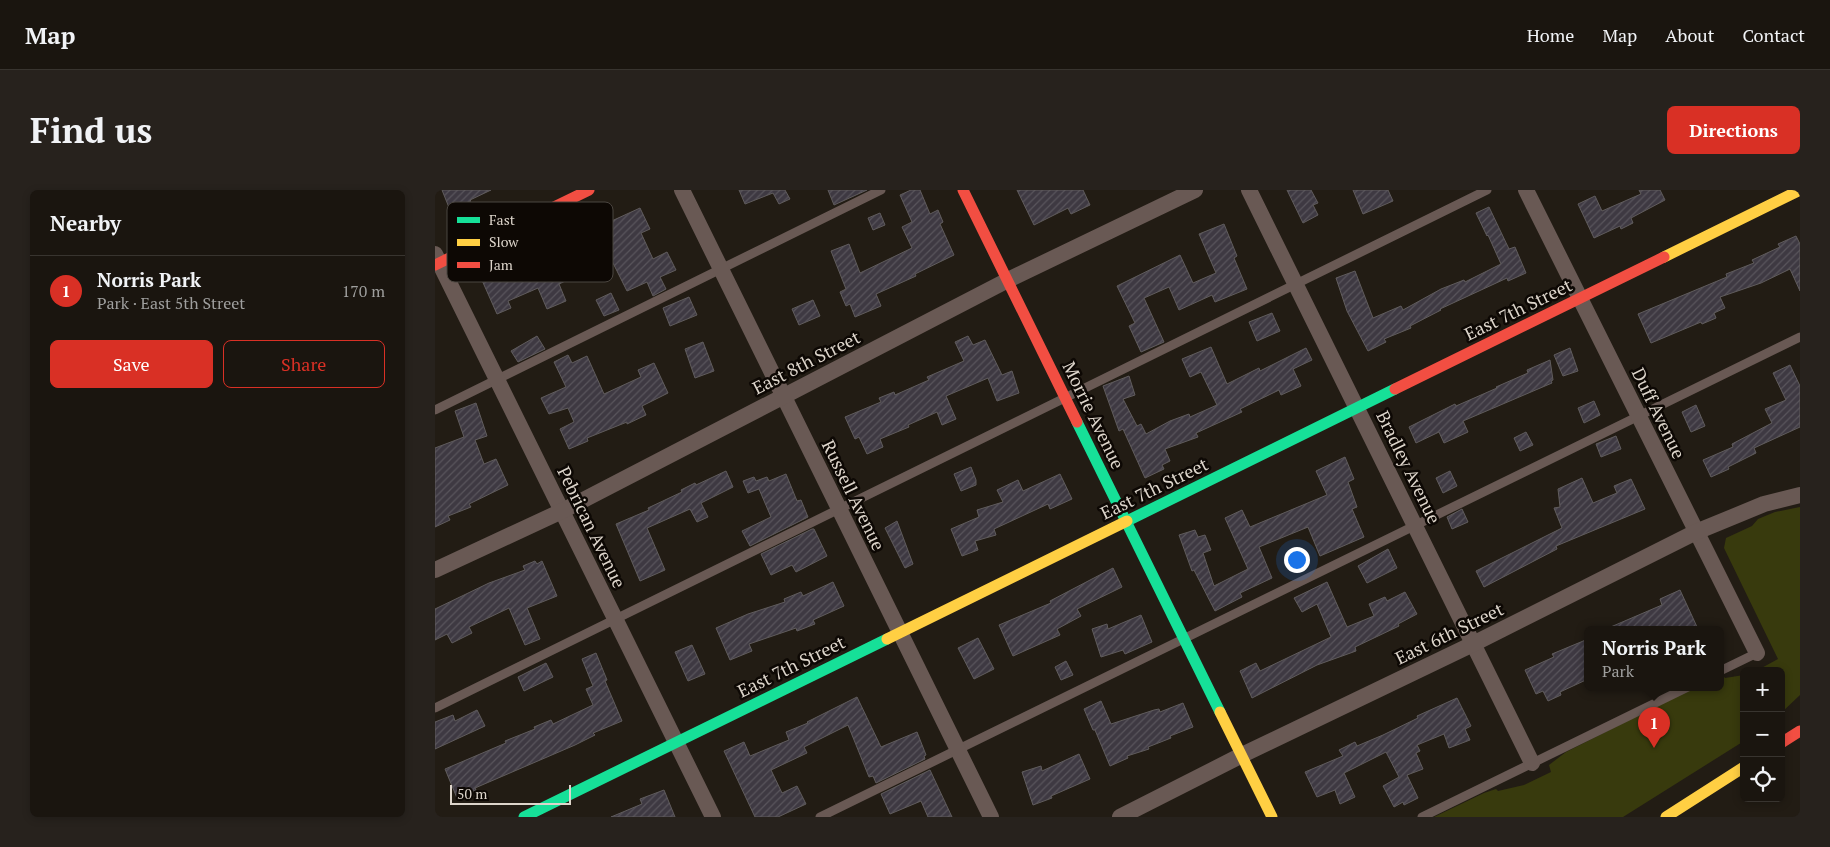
<!DOCTYPE html>
<meta charset="utf-8">
<style>
body{margin:0;font-family:"PT Serif",serif;background:#27221d;color:#f1f3f6}
.controls{position:absolute;right:15px;bottom:15px;display:grid;overflow:hidden;border-radius:8px;box-shadow:0 2px 8px #0003}
.controls button{width:45px;height:45px;display:grid;place-items:center;padding:0;border:0;border-bottom:1px solid #38342f;background:#1a150f;color:#f1f3f6;font:25px sans-serif}
.scale{position:absolute;left:15px;bottom:12px;width:121px;box-sizing:border-box;padding-left:5px;border:2px solid #ddd5cb;border-top:0;font-size:14px;line-height:18px;white-space:nowrap;color:#ddd5cb;-webkit-text-stroke:4px #0d0804;paint-order:stroke}
.you{position:absolute;left:861px;top:369px;width:18px;height:18px;margin:-12px;border:4px solid #fff;border-radius:50%;background:#1a73e8;box-shadow:0 0 0 8px #1a73e833}
.badge{display:grid;place-items:center;width:32px;height:32px;border-radius:50%;background:#d93025;color:#fff;font-size:16px;font-weight:700}
.pin{position:absolute;translate:-50% -41px;filter:drop-shadow(0 1px 2px #0008)}
.pin::after{content:'';position:absolute;top:26px;width:18px;height:15px;background:inherit;clip-path:polygon(0 0,100% 0,50% 100%)}
.popup{position:absolute;left:1149px;top:436px;width:140px;height:65px;box-sizing:border-box;display:grid;place-content:center;border-radius:8px;background:#1a150f;filter:drop-shadow(0 1px 4px #0005);font-size:16px;white-space:nowrap;color:#9f9f9e}
.popup b{font-size:19px;color:#f1f3f6}
.popup::after{content:'';position:absolute;left:50%;top:100%;margin-left:-10px;border:10px solid transparent;border-top-color:#1a150f}
.list{margin:0;padding:0;list-style:none}
h2{display:flex;justify-content:space-between;align-items:center;height:65px;margin:0;padding:0 20px;font-size:21px}
h2 small{font-size:16px;font-weight:400;color:#9f9f9e}
.list li{display:grid;grid-template-columns:32px 1fr auto;gap:15px;align-items:center;box-sizing:border-box;height:70px;padding:0 20px;border-top:1px solid #38342f}
.list b{display:block;font-size:19px;white-space:nowrap}
.list p{margin:0;font-size:16px;white-space:nowrap;color:#9f9f9e}
.list em{font-size:16px;font-style:normal;color:#9f9f9e}
.actions{display:flex;gap:10px;padding:15px 20px}
.actions a{flex:1;padding:11px 0;border:1px solid #d93025;border-radius:8px;text-align:center;font-size:18px;color:#d93025}
.actions .main{background:#d93025;color:#fff}
.icon{flex:none;width:28px;height:28px;fill:none;stroke:currentColor;stroke-width:2;stroke-linecap:round;stroke-linejoin:round}
.map{position:relative;flex:none;width:1365px;height:627px;overflow:hidden;border-radius:8px}
header{display:flex;align-items:center;gap:30px;box-sizing:border-box;height:70px;padding:0 25px;background:#1a150f;border-bottom:1px solid #38342f}
header strong{font-size:24px}
nav{display:flex;gap:28px;margin-inline-start:auto;font-size:18px}
.intro{display:flex;align-items:center;justify-content:space-between;box-sizing:border-box;height:120px;padding:0 30px}
h1{margin:0;font-size:35px}
.button{padding:12px 22px;border-radius:8px;background:#d93025;color:#fff;font-size:18px;font-weight:700}
main{display:flex;gap:30px;padding:0 30px}
aside{flex:1;background:#1a150f;border-radius:8px;box-shadow:0 2px 8px #0003}
.map>svg:first-child{display:block}
.green{fill:#383a0d}
.building{fill:url(#building-hatch);stroke:#605c5d}
.lines{fill:none;stroke-linecap:round;stroke-linejoin:round}
.lane{stroke:#695954;stroke-width:9}
.street{stroke:#695954;stroke-width:16}
.fast{stroke:#16e098;stroke-width:11}
.slow{stroke:#ffcf43;stroke-width:11}
.jam{stroke:#f24e42;stroke-width:11}
.labels{text-anchor:middle;dominant-baseline:central;stroke-width:5;stroke-linejoin:round;paint-order:stroke}
.street-label{font-size:18px;fill:#ddd5cb;stroke:#0d0804}
.key{fill:#0d0804;stroke:#4b4640;stroke-width:1}
.key-label{font-size:14px;fill:#ddd5cb}
</style>
<header>
<strong>Map</strong>
<nav><a>Home</a><a>Map</a><a>About</a><a>Contact</a></nav>
</header>
<div class="intro"><h1>Find us</h1><a class="button">Directions</a></div>
<main>
<aside>
<h2>Nearby<small></small></h2>
<ul class="list">
<li><span class="badge">1</span><div><b>Norris Park</b><p>Park · East 5th Street</p></div><em>170 m</em></li>
</ul>
<div class="actions"><a class="main">Save</a><a>Share</a></div>
</aside>
<div class="map">
<svg width="1365" height="627" viewBox="0 0 1365 627">
<defs>
<pattern id="building-hatch" width="6" height="6" patternUnits="userSpaceOnUse" patternTransform="scale(1.25)"><rect width="6" height="6" fill="#3e3942"/><path d="M-1 1l2-2M0 6l6-6M5 7l2-2" fill="none" stroke="#59555c"/></pattern>
</defs>
<rect width="100%" height="100%" fill="#221c14"/>
<!-- green -->
<g class="green">
<polygon points="1365,317 1365,505 1346,523 1346,481 1321,481 1343,469 1289,358 1291,348 1317,336 1323,329 1340,322"/>
<polygon points="1287,484 1290,488 1309,485 1309,551 1188,627 999,627 1049,603 1061,599 1063,601 1089,595 1116,582 1114,575 1131,562 1260,497 1285,497 1285,485"/>
</g>
<!-- building -->
<g class="building">
<polygon points="7,0 56,0 35,10 36,11 15,20"/>
<polygon points="304,0 350,0 355,9 344,14 338,3 310,14"/>
<polygon points="393,0 432,0 399,15"/>
<polygon points="476,0 485,0 495,24 503,20 508,32 505,34 519,65 480,84 481,86 441,104 446,116 420,127 415,114 411,116 405,102 411,99 396,61 414,54 425,83 477,58 467,37 477,32 465,5"/>
<polygon points="582,0 648,0 655,15 636,24 633,18 599,35"/>
<polygon points="852,0 876,0 883,13 878,15 883,25 868,33"/>
<polygon points="918,0 953,0 958,11 928,24"/>
<polygon points="1204,0 1225,0 1230,10 1196,28 1198,33 1186,39 1185,36 1159,48 1143,14 1160,6 1167,21 1206,4"/>
<polygon points="1054,17 1074,59 1080,57 1091,83 1073,91 1072,88 1005,119 1006,120 975,136 976,138 949,149 951,152 933,161 912,121 901,88 920,81 938,128 966,116 968,120 1006,99 1029,90 1030,92 1066,74 1053,45 1052,46 1041,23"/>
<polygon points="205,18 215,39 206,43 218,69 232,62 241,80 225,87 231,99 218,106 212,92 192,101 176,69 124,94 131,111 112,119 103,98 73,111 76,118 62,124 46,88 71,77 76,89 115,73 116,76 163,53 157,40"/>
<polygon points="445,23 450,35 438,40 433,28"/>
<polygon points="789,34 802,66 799,68 812,99 780,112 777,105 744,120 734,97 709,108 729,152 706,162 694,136 700,133 682,96 745,65 758,93 781,83 764,44"/>
<polygon points="1361,46 1365,54 1365,101 1355,79 1326,93 1285,107 1290,118 1279,123 1281,128 1267,134 1266,132 1216,153 1203,124 1292,87 1291,84 1319,73 1317,70 1345,57 1343,54"/>
<polygon points="176,103 184,120 169,126 161,110"/>
<polygon points="254,107 262,125 235,136 228,118"/>
<polygon points="378,110 385,126 364,135 357,119"/>
<polygon points="837,123 845,141 822,151 814,132"/>
<polygon points="102,146 110,159 83,172 76,161"/>
<polygon points="533,146 538,155 550,150 567,185 577,181 584,203 562,211 553,188 511,206 521,229 507,235 502,222 473,235 474,237 445,249 448,257 432,264 424,247 420,249 410,227 446,212 444,208 459,202 460,205 494,190 492,187 529,171 520,152"/>
<polygon points="268,152 279,181 260,188 250,159"/>
<polygon points="776,157 792,194 824,178 825,181 871,158 877,170 858,179 866,196 846,205 844,200 805,219 807,222 761,243 763,247 730,259 735,271 727,275 729,279 710,288 688,239 684,241 668,196 694,186 700,205 688,209 702,236 706,234 711,244 735,231 754,224 755,227 782,215 766,182 755,187 747,169"/>
<polygon points="1135,158 1143,181 1128,186 1119,165"/>
<polygon points="133,165 137,173 152,166 169,204 206,187 203,180 219,173 233,203 207,216 211,225 192,234 192,232 152,248 153,251 134,259 125,239 139,232 133,218 114,224 106,208 131,197 119,172"/>
<polygon points="1115,170 1118,190 1116,191 1117,193 1028,231 1033,242 1009,253 1004,242 981,253 974,237 1020,214 1021,216 1062,198 1061,197 1093,183 1092,180"/>
<polygon points="1355,175 1365,196 1365,237 1319,258 1321,263 1293,277 1294,279 1276,287 1268,270 1298,257 1297,254 1337,233 1330,219 1351,210 1338,183"/>
<polygon points="1159,211 1165,225 1149,233 1143,218"/>
<polygon points="41,213 52,246 40,250 49,274 61,269 73,295 34,314 36,317 13,326 15,330 0,337 0,258 29,247 20,221"/>
<polygon points="1261,215 1270,236 1256,242 1247,222"/>
<polygon points="1091,242 1098,255 1085,261 1079,248"/>
<polygon points="1181,246 1186,259 1166,267 1161,254"/>
<polygon points="910,267 919,289 913,292 922,317 917,319 929,347 885,366 873,337 824,357 837,388 805,403 807,407 780,421 759,380 757,381 744,345 760,340 763,347 770,345 776,360 768,363 779,396 813,379 790,328 807,320 815,337 892,305 881,281"/>
<polygon points="536,277 541,290 541,295 526,301 519,284"/>
<polygon points="291,281 298,297 266,313 273,327 262,332 255,319 212,338 230,380 205,391 181,334 214,320 213,318 247,302 246,300 260,293 261,295"/>
<polygon points="1015,281 1022,296 1008,303 1001,288"/>
<polygon points="351,284 362,311 366,310 373,327 315,356 307,341 336,327 324,299 313,303 308,291 319,287 321,291 332,287 334,291"/>
<polygon points="625,284 637,309 615,319 613,314 559,339 561,345 540,351 543,360 527,366 516,339 544,327 542,320 568,312 562,300 583,290 588,301"/>
<polygon points="1147,288 1158,313 1182,303 1179,296 1196,289 1210,319 1121,356 1122,359 1049,397 1041,381 1127,338 1119,318 1125,317 1123,299"/>
<polygon points="1027,319 1033,332 1017,339 1012,327"/>
<polygon points="462,331 478,374 470,378 450,338"/>
<polygon points="377,339 379,339 392,366 361,382 357,375 336,385 326,364"/>
<polygon points="953,359 962,378 932,393 923,376"/>
<polygon points="100,371 102,374 107,371 122,406 92,418 105,449 90,455 74,418 34,437 37,443 17,453 12,444 0,450 0,419 54,393 90,380 88,376"/>
<polygon points="678,378 687,397 642,419 646,426 622,439 625,445 578,466 564,435 616,413 615,411"/>
<polygon points="398,392 409,416 378,430 380,434 362,441 361,438 314,454 317,461 295,470 281,438 313,424 350,412 349,409 366,402 368,406"/>
<polygon points="892,392 912,437 939,426 934,414 950,407 952,411 970,402 982,424 963,434 964,436 920,457 921,461 882,475 817,508 805,481 821,473 825,481 896,447 882,414 867,422 859,408"/>
<polygon points="1245,400 1263,439 1171,439 1227,415 1225,409"/>
<polygon points="706,425 717,452 690,464 688,460 666,467 657,439 672,434 673,439"/>
<polygon points="543,448 559,479 539,489 523,458"/>
<polygon points="1153,449 1153,489 1125,502 1126,505 1113,511 1108,501 1101,504 1090,480 1119,467 1117,464"/>
<polygon points="257,455 270,484 253,491 240,462"/>
<polygon points="161,463 172,490 170,491 187,531 158,543 160,545 140,555 40,598 41,600 22,608 10,579 71,553 70,551 100,539 99,537 116,530 118,534 158,515 151,499 158,496 147,469"/>
<polygon points="631,471 638,485 626,490 620,477"/>
<polygon points="111,473 118,487 89,501 83,487"/>
<polygon points="422,507 446,557 482,542 491,565 489,566 490,569 441,593 438,586 434,587 413,535 369,557 372,563 336,580 347,603 362,596 371,614 343,627 320,627 289,561 309,552 315,566 354,550 351,542 373,533 372,532"/>
<polygon points="1022,508 1036,536 1030,539 1035,550 1014,558 1009,544 982,555 985,561 981,563 988,579 972,585 983,608 969,615 968,612 959,617 948,596 964,587 951,562 909,583 920,607 905,614 900,600 882,607 870,582 908,566 904,560 920,552 922,556 948,545 983,528 982,526"/>
<polygon points="666,511 676,534 719,520 724,519 725,522 748,513 758,537 735,546 736,548 713,557 714,559 692,566 693,568 675,576 660,540 658,540 649,519"/>
<polygon points="42,520 50,536 0,559 0,532 18,525 20,531"/>
<polygon points="644,564 655,589 616,606 617,608 598,615 587,582 606,576 607,581"/>
<polygon points="495,580 517,627 493,627 486,611 455,624 446,604"/>
<polygon points="229,600 240,627 176,627 207,614 205,609"/>
</g>
<g class="lines">
<!-- lane -->
<g class="lane">
<polyline points="0,220 446,0"/>
<polyline points="1285,481 1322,463"/>
<polyline points="0,518 1052,0"/>
<polyline points="385,627 1365,147"/>
<polyline points="987,627 1253,497"/>
</g>
<!-- street -->
<g class="street">
<polyline points="247,0 556,627"/>
<polyline points="814,0 1097,573"/>
<polyline points="1091,0 1322,463"/>
<polyline points="0,64 278,627"/>
<polyline points="0,380 127,321 573,90 760,0"/>
<polyline points="685,627 807,565 1038,454 1261,342 1329,314 1365,305"/>
</g>
<!-- fast -->
<g class="fast">
<polyline points="642,232 785,522"/>
<polyline points="692,331 960,199"/>
<polyline points="89,627 452,449"/>
</g>
<!-- slow -->
<g class="slow">
<polyline points="1229,67 1365,0"/>
<polyline points="452,449 692,331"/>
<polyline points="785,522 837,627"/>
<polyline points="1231,627 1309,577"/>
</g>
<!-- jam -->
<g class="jam">
<polyline points="528,0 642,232"/>
<polyline points="0,75 154,0"/>
<polyline points="960,199 1229,67"/>
<polyline points="1346,553 1365,541"/>
</g>
</g>
<g class="labels">
<!-- street labels -->
<g class="street-label">
<text transform="translate(1083 119) rotate(-26)">East 7th Street</text>
<text transform="translate(371 172) rotate(-27)">East 8th Street</text>
<text transform="translate(1224 223) rotate(64)">Duff Avenue</text>
<text transform="translate(659 225) rotate(64)">Morrie Avenue</text>
<text transform="translate(974 277) rotate(64)">Bradley Avenue</text>
<text transform="translate(719 298) rotate(-26)">East 7th Street</text>
<text transform="translate(419 305) rotate(64)">Russell Avenue</text>
<text transform="translate(157 337) rotate(64)">Pebrican Avenue</text>
<text transform="translate(1014 443) rotate(-26)">East 6th Street</text>
<text transform="translate(356 476) rotate(-26)">East 7th Street</text>
</g>
</g>
<!-- legend -->
<rect x="12" y="12" width="166" height="80" rx="8" class="key"/>
<rect x="22" y="27" width="23" height="6" fill="#16e098"/>
<rect x="22" y="49" width="23" height="7" fill="#ffcf43"/>
<rect x="22" y="72" width="23" height="6" fill="#f24e42"/>
<g class="key-label">
<text x="54" y="35">Fast</text>
<text x="54" y="57">Slow</text>
<text x="54" y="80">Jam</text>
</g>
</svg>
<div class="controls">
<button>+</button>
<button>−</button>
<button><svg class="icon" aria-label="locate" viewBox="0 0 24 24"><circle cx="12" cy="12" r="6"/><path d="M12 2v4M12 18v4M2 12h4M18 12h4"/></svg></button>
</div>
<div class="scale">50 m</div>
<div class="you"></div>
<div class="pin badge" style="left:1219px;top:558px">1</div>
<div class="popup"><b>Norris Park</b>Park</div>
</div>
</main>
